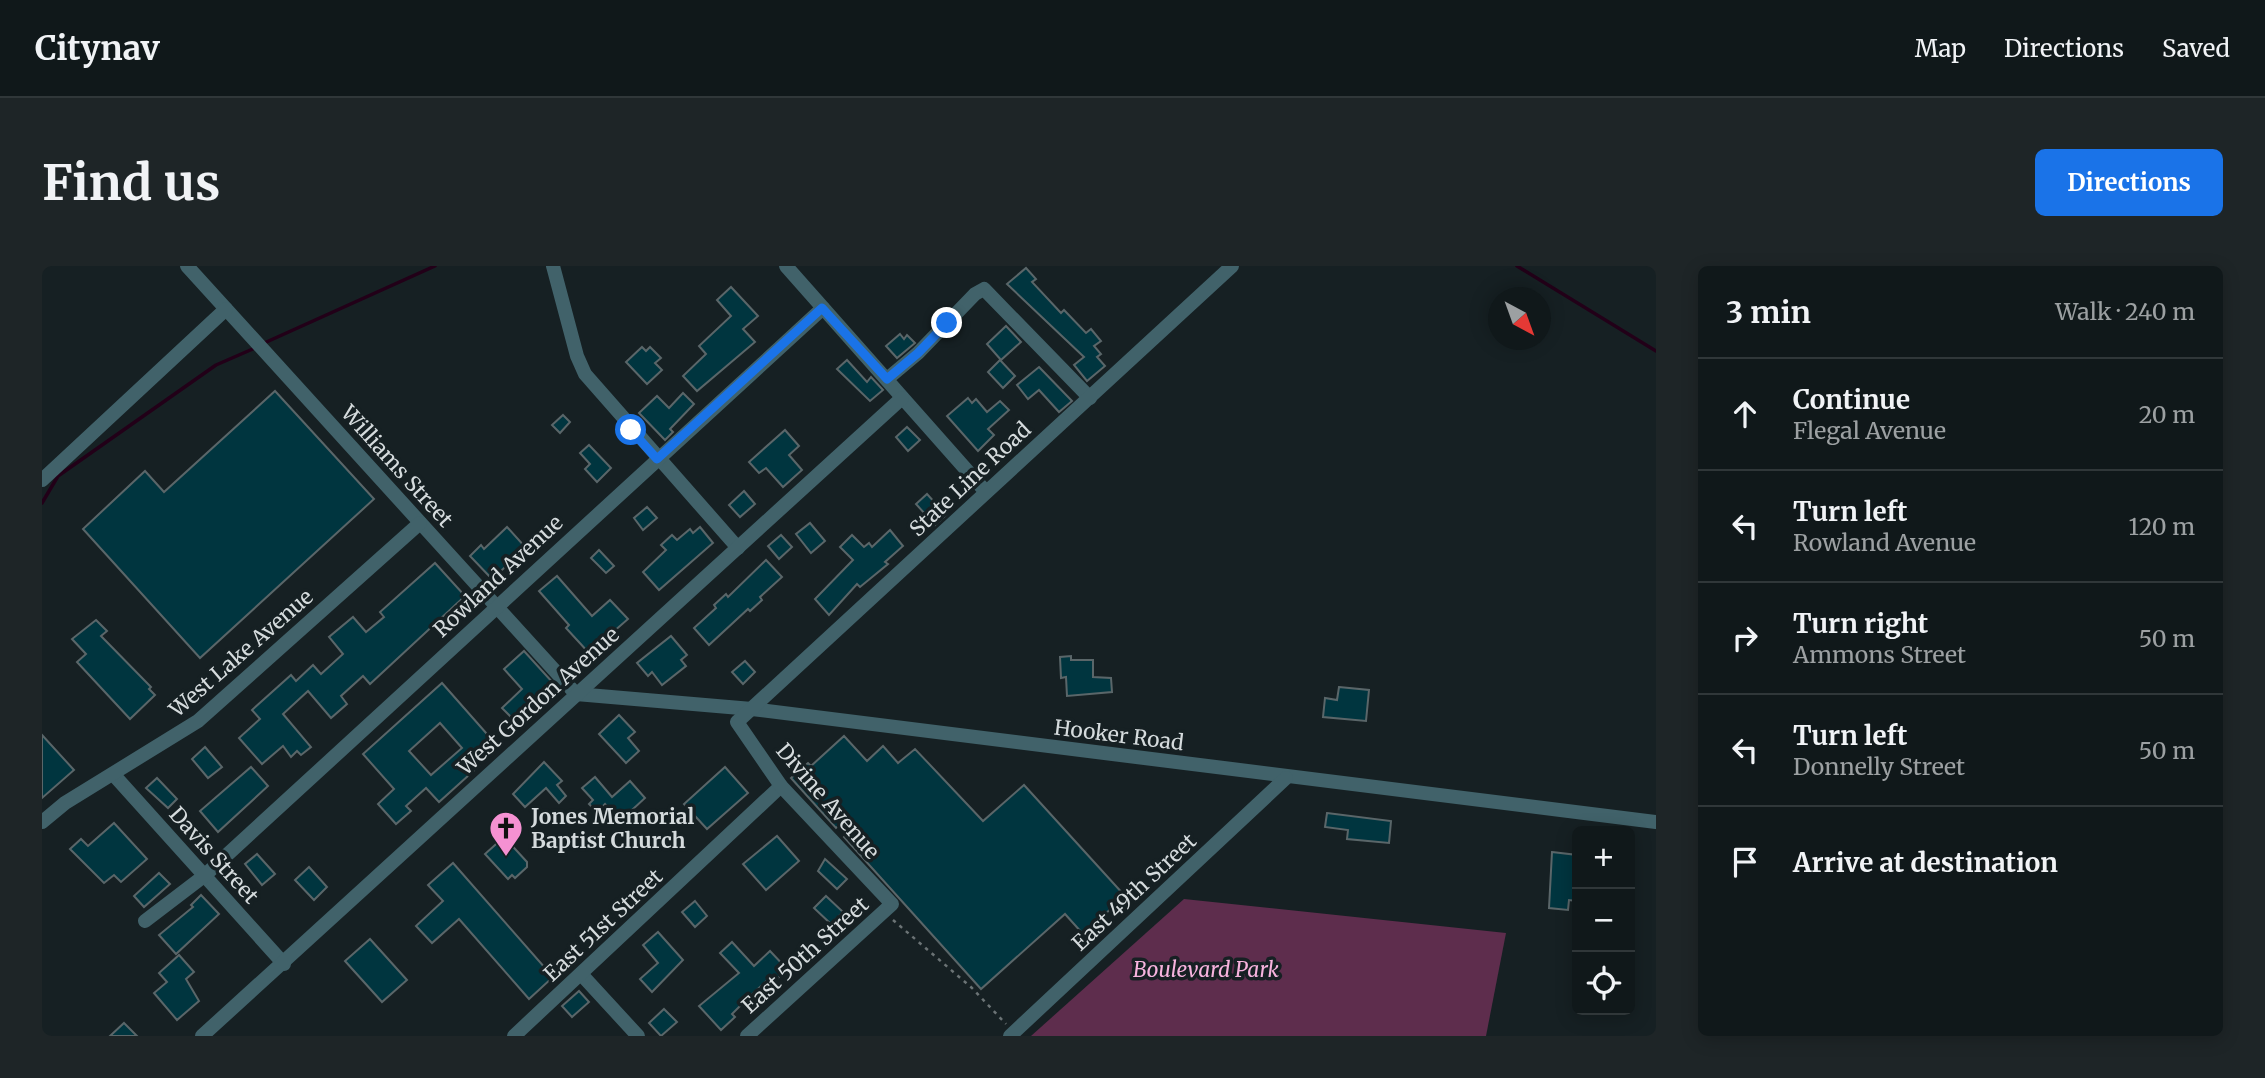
<!DOCTYPE html>
<meta charset="utf-8">
<style>
body{margin:0;font-family:Merriweather,serif;background:#1e2527;color:#f1f3f6}
.controls{position:absolute;right:21px;bottom:21px;display:grid;overflow:hidden;border-radius:10px;box-shadow:0 4px 18px #0003}
.controls button{width:63px;height:63px;display:grid;place-items:center;padding:0;border:0;border-bottom:2px solid #303739;background:#10181a;color:#f1f3f6;font:35px sans-serif}
.compass{position:absolute;left:1446px;top:21px;width:63px;height:63px;border-radius:50%;background:#10181a;box-shadow:0 4px 18px #0003;rotate:139deg}
.stop{position:absolute;width:21px;height:21px;margin:-16px;border:5px solid #1a73e8;border-radius:50%;background:#fff}
.stop.end{background:#1a73e8;border-color:#fff;box-shadow:0 2px 7px #0008}
.list{margin:0;padding:0;list-style:none}
h2{display:flex;justify-content:space-between;align-items:center;height:91px;margin:0;padding:0 28px;font-size:30px}
h2 small{font-size:23px;font-weight:400;color:#9ca0a2}
.list li{display:grid;grid-template-columns:46px 1fr auto;gap:21px;align-items:center;box-sizing:border-box;height:112px;padding:0 28px;border-top:2px solid #303739}
.list b{display:block;font-size:26px;white-space:nowrap}
.list p{margin:0;font-size:23px;white-space:nowrap;color:#9ca0a2}
.list em{font-size:23px;font-style:normal;color:#9ca0a2}
.icon{flex:none;width:38px;height:38px;fill:none;stroke:currentColor;stroke-width:2;stroke-linecap:round;stroke-linejoin:round}
.map{position:relative;flex:none;width:1614px;height:770px;overflow:hidden;border-radius:10px}
header{display:flex;align-items:center;gap:42px;box-sizing:border-box;height:98px;padding:0 35px;background:#10181a;border-bottom:2px solid #303739}
header strong{font-size:33px}
nav{display:flex;gap:38px;margin-inline-start:auto;font-size:24px}
.intro{display:flex;align-items:center;justify-content:space-between;box-sizing:border-box;height:168px;padding:0 42px}
h1{margin:0;font-size:49px}
.button{padding:18px 32px;border-radius:10px;background:#1a73e8;color:#fff;font-size:24px;font-weight:700}
main{display:flex;gap:42px;padding:0 42px}
aside{flex:1;background:#10181a;border-radius:10px;box-shadow:0 4px 18px #0003}
.map>svg:first-child{display:block}
.green{fill:#5e2d4d}
.lines{fill:none;stroke-linecap:round;stroke-linejoin:round}
.stream{stroke:#220018;stroke-width:3.5}
.building{fill:#00353f;stroke:#5a6669;stroke-width:2;fill-rule:evenodd}
.path{stroke:#6b7375;stroke-width:2.5;stroke-dasharray:3.5 5;stroke-linecap:butt}
.street{stroke:#41626a;stroke-width:14}
.route{stroke:#1a73e8;stroke-width:9}
.labels{text-anchor:middle;dominant-baseline:central;stroke-width:7;stroke-linejoin:round;paint-order:stroke}
.street-label{font-size:21px;fill:#d5dbdd;stroke:#162023}
.poi-label{font-size:21px;font-weight:bold;fill:#d5dbdd;stroke:#162023;text-anchor:start}
.park-label{font-size:21px;font-style:italic;fill:#f7b3de;stroke:#162023}
</style>
<header>
<strong>Citynav</strong>
<nav><a>Map</a><a>Directions</a><a>Saved</a></nav>
</header>
<div class="intro"><h1>Find us</h1><a class="button">Directions</a></div>
<main>
<div class="map">
<svg width="1614" height="770" viewBox="0 0 1614 770">
<rect width="100%" height="100%" fill="#162023"/>
<!-- green -->
<polygon class="green" points="1142,633 1464,667 1444,770 989,770"/>
<g class="lines">
<!-- stream -->
<g class="stream">
<polyline points="1475,0 1614,85"/>
<polyline points="220,78 393,0"/>
<polyline points="0,237 16,210 174,99 213,82"/>
</g>
</g>
<!-- building -->
<g class="building">
<polygon points="984,2 994,13 990,16 1019,47 1022,44 1044,67 1049,63 1059,75 1052,80 1059,88 1055,91 1063,100 1045,115 1032,99 1042,91 965,18"/>
<polygon points="689,21 716,50 701,63 713,76 655,125 641,110 664,88 657,80 689,50 675,34"/>
<polygon points="964,60 979,76 959,94 945,78"/>
<polygon points="858,68 862,73 865,69 873,77 855,92 844,80"/>
<polygon points="600,81 604,85 608,81 619,92 613,97 620,104 605,118 584,96"/>
<polygon points="805,94 825,116 829,111 841,124 828,135 795,103"/>
<polygon points="958,94 973,110 961,122 946,106"/>
<polygon points="997,101 1030,135 1017,146 997,124 986,133 975,119"/>
<polygon points="233,125 332,233 158,392 41,263 103,205 122,226"/>
<polygon points="641,127 652,138 628,163 631,166 623,174 597,147 615,130 627,142"/>
<polygon points="926,132 930,137 934,133 945,146 958,135 967,144 946,163 952,169 936,185 905,150"/>
<polygon points="521,149 528,156 518,167 510,159"/>
<polygon points="865,161 878,174 866,185 854,171"/>
<polygon points="743,164 757,180 747,189 760,204 741,221 724,202 717,207 707,196"/>
<polygon points="547,179 569,202 555,216 543,203 548,198 538,187"/>
<polygon points="702,225 713,238 698,251 687,239"/>
<polygon points="885,228 904,249 893,259 874,238"/>
<polygon points="605,241 615,252 601,264 592,252"/>
<polygon points="768,257 783,275 769,287 754,268"/>
<polygon points="465,261 484,282 450,313 428,290 439,279 442,283"/>
<polygon points="658,261 671,277 617,324 601,306 624,284 619,279 630,269 635,274 648,263 651,267"/>
<polygon points="848,264 861,280 843,296 846,298 818,321 815,318 787,349 773,333 811,294 798,281 810,269 822,281 827,277 830,281"/>
<polygon points="739,269 750,281 737,293 726,280"/>
<polygon points="557,284 572,300 564,307 549,292"/>
<polygon points="724,294 740,311 718,331 720,334 708,345 706,343 667,379 652,362 674,342 672,339 684,328 686,331"/>
<polygon points="393,297 423,330 328,418 321,410 299,430 305,438 289,452 266,425 241,448 269,481 259,489 255,485 249,491 241,480 220,498 197,472 218,453 210,444 249,409 254,415 271,399 279,408 301,388 287,371 311,351 324,366 342,351 338,346"/>
<polygon points="515,310 550,350 568,334 586,353 547,387 524,362 527,359 497,325"/>
<polygon points="54,354 65,365 59,370 109,421 107,423 113,429 88,453 35,396 44,388 30,373"/>
<polygon points="629,370 645,389 639,394 644,400 620,419 610,406 606,410 595,397"/>
<polygon points="482,385 512,418 472,454 460,442 480,423 462,403"/>
<polygon points="1029,390 1029,394 1051,394 1051,411 1069,412 1070,426 1025,430 1024,411 1019,412 1018,391"/>
<polygon points="703,395 713,406 701,418 690,406"/>
<path d="M400,417L452,476L431,494L437,500L397,536L384,522L364,540L369,545L354,558L336,538L352,523L321,488ZM398,457L420,482L389,509L367,485Z"/>
<polygon points="1297,421 1327,424 1324,455 1281,451 1283,432 1295,434"/>
<polygon points="577,449 593,466 586,472 597,485 584,497 557,468"/>
<polygon points="0,469 32,504 0,532"/>
<polygon points="802,470 825,495 841,480 856,497 873,483 941,555 982,519 1083,630 1041,668 1023,648 939,723 802,571 811,562 804,554 794,562 749,512 766,497 769,500"/>
<polygon points="163,481 180,501 166,512 150,493"/>
<polygon points="502,496 520,515 515,519 524,530 517,537 504,522 483,541 471,528"/>
<polygon points="209,501 226,520 176,566 158,545"/>
<polygon points="683,501 706,527 665,563 642,538"/>
<polygon points="553,511 570,531 588,515 603,532 578,555 563,538 555,546 547,538 551,534 540,522"/>
<polygon points="115,512 135,533 126,542 104,522"/>
<polygon points="1285,547 1349,555 1347,577 1305,573 1306,564 1283,561"/>
<polygon points="72,557 105,593 79,616 72,609 62,617 28,583 39,573 46,580"/>
<polygon points="735,570 757,595 724,624 701,598"/>
<polygon points="462,571 485,596 485,601 473,612 470,609 466,613 443,588"/>
<polygon points="1510,586 1535,589 1535,635 1527,634 1526,644 1507,642"/>
<polygon points="215,588 233,608 220,619 203,598"/>
<polygon points="783,593 805,613 795,623 776,605"/>
<polygon points="411,597 511,711 487,733 417,653 390,677 374,660 401,635 386,619"/>
<polygon points="267,601 285,621 272,634 253,614"/>
<polygon points="117,607 128,618 102,641 92,630"/>
<polygon points="159,629 177,648 134,688 117,669 151,641 149,639"/>
<polygon points="784,630 801,646 789,658 772,642"/>
<polygon points="653,635 665,650 653,661 640,646"/>
<polygon points="616,666 641,694 610,726 598,713 616,697 601,679"/>
<polygon points="328,673 365,714 340,736 303,695"/>
<polygon points="690,676 712,700 728,685 745,703 734,714 730,710 706,732 690,748 693,751 679,764 657,740 697,707 678,687"/>
<polygon points="137,689 152,706 144,713 157,735 135,754 112,727 125,716 117,707"/>
<polygon points="537,725 547,736 530,751 520,740"/>
<polygon points="622,743 635,756 619,770 607,757"/>
<polygon points="82,757 95,770 68,770"/>
</g>
<g class="lines">
<!-- path -->
<polyline class="path" points="851,654 930,722 964,758"/>
<!-- street -->
<g class="street">
<polyline points="145,0 534,428 710,443 1614,556"/>
<polyline points="511,0 535,90 543,108 696,282"/>
<polyline points="744,0 944,226"/>
<polyline points="845,113 876,87 933,28 942,23 1048,132"/>
<polyline points="0,214 184,43"/>
<polyline points="71,508 242,698"/>
<polyline points="0,556 23,537 156,455 378,257"/>
<polyline points="103,655 162,610 781,42"/>
<polyline points="539,708 596,770"/>
<polyline points="160,770 860,132"/>
<polyline points="472,770 739,520"/>
<polyline points="705,770 850,638 739,520 695,456 1190,0"/>
<polyline points="968,770 1244,512"/>
</g>
</g>
<g class="lines">
<!-- route -->
<polyline class="route" points="589,164 615,193 780,42 845,113 876,87 905,57"/>
</g>
<!-- icons -->
<defs>
<symbol id="church-pin" viewBox="-11 -11 22 30"><path d="M0 17L-7.5 6A9.5 9.5 0 1 1 7.5 6Z" fill="#f591d2" stroke="#162023"/><path d="M-1.2-6h2.4v3.5h3.3v2.4h-3.3V6h-2.4V-.1h-3.3v-2.4h3.3Z" fill="#111"/></symbol>
</defs>
<g fill-rule="evenodd">
<use href="#church-pin" x="445" y="543" width="38" height="52"/>
</g>
<g class="labels">
<!-- street labels -->
<g class="street-label">
<text transform="translate(355 200) rotate(48)">Williams Street</text>
<text transform="translate(928 213) rotate(-43)">State Line Road</text>
<text transform="translate(456 310) rotate(-43)">Rowland Avenue</text>
<text transform="translate(199 387) rotate(-41)">West Lake Avenue</text>
<text transform="translate(496 435) rotate(-42)">West Gordon Avenue</text>
<text transform="translate(1077 469) rotate(7)">Hooker Road</text>
<text transform="translate(786 535) rotate(49)">Divine Avenue</text>
<text transform="translate(172 589) rotate(48)">Davis Street</text>
<text transform="translate(1092 626) rotate(-43)">East 49th Street</text>
<text transform="translate(561 659) rotate(-43)">East 51st Street</text>
<text transform="translate(763 689) rotate(-42)">East 50th Street</text>
</g>
<!-- poi labels -->
<g class="poi-label">
<text x="489" y="550">Jones Memorial<tspan x="489" dy="24">Baptist Church</tspan></text>
</g>
<!-- park labels -->
<g class="park-label">
<text x="1164" y="703">Boulevard Park</text>
</g>
</g>
</svg>
<div class="controls">
<button>+</button>
<button>−</button>
<button><svg class="icon" aria-label="locate" viewBox="0 0 24 24"><circle cx="12" cy="12" r="6"/><path d="M12 2v4M12 18v4M2 12h4M18 12h4"/></svg></button>
</div>
<svg class="compass" viewBox="-18 -18 36 36"><path d="M0-13l5 13h-10z" fill="#e53935"/><path d="M0 13l5-13h-10z" fill="#9ca0a2"/></svg>
<div class="stop" style="left:589px;top:164px"></div>
<div class="stop end" style="left:905px;top:57px"></div>
</div>
<aside>
<h2>3 min<small>Walk · 240 m</small></h2>
<ul class="list">
<li><svg class="icon" aria-label="ahead" viewBox="0 0 24 24"><path d="M12 20V5M6 11l6-6 6 6"/></svg><div><b>Continue</b><p>Flegal Avenue</p></div><em>20 m</em></li>
<li><svg class="icon" aria-label="left" viewBox="0 0 24 24"><path d="M17 20v-9H6M10 6l-5 5 5 5"/></svg><div><b>Turn left</b><p>Rowland Avenue</p></div><em>120 m</em></li>
<li><svg class="icon" aria-label="right" viewBox="0 0 24 24"><path d="M7 20v-9h11M14 6l5 5-5 5"/></svg><div><b>Turn right</b><p>Ammons Street</p></div><em>50 m</em></li>
<li><svg class="icon" aria-label="left" viewBox="0 0 24 24"><path d="M17 20v-9H6M10 6l-5 5 5 5"/></svg><div><b>Turn left</b><p>Donnelly Street</p></div><em>50 m</em></li>
<li><svg class="icon" aria-label="arrive" viewBox="0 0 24 24"><path d="M6 21V4h12l-3 4 3 4H6"/></svg><div><b>Arrive at destination</b></div></li>
</ul>
</aside>
</main>
